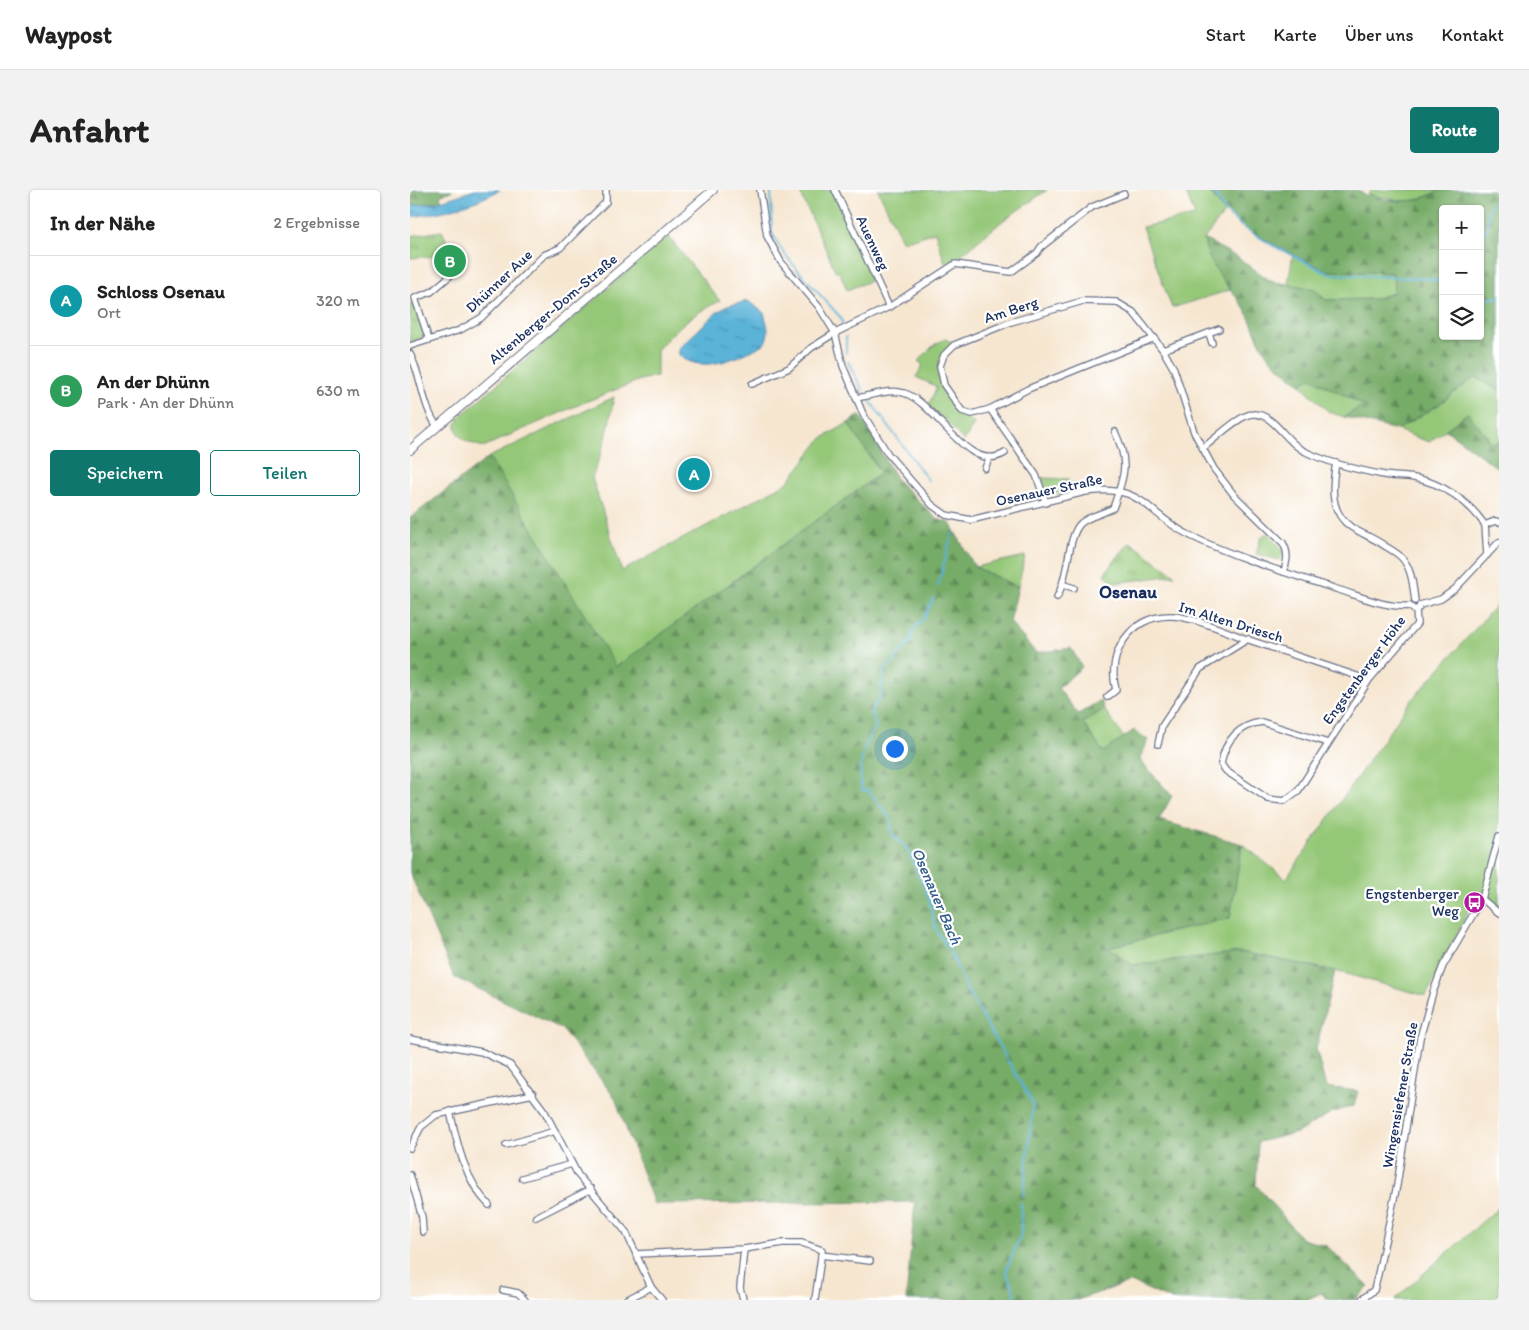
<!DOCTYPE html>
<html lang="de">
<meta charset="utf-8">
<style>
body{margin:0;font-family:Itim,sans-serif;background:#f2f2f2;color:#222}
.controls{position:absolute;right:15px;top:15px;display:grid;overflow:hidden;border-radius:5px;box-shadow:0 1px 4px #0004}
.controls button{width:45px;height:45px;display:grid;place-items:center;padding:0;border:0;border-bottom:1px solid #e0e0e0;background:#fff;color:#222;font:25px sans-serif}
.you{position:absolute;left:484px;top:558px;width:18px;height:18px;margin:-12px;border:4px solid #fff;border-radius:50%;background:#1a73e8;box-shadow:0 0 0 8px #1a73e833}
.badge{display:grid;place-items:center;width:32px;height:32px;border-radius:50%;background:#0f766e;color:#fff;font-size:16px;font-weight:700}
.pin{position:absolute;translate:-50% -50%;border:2px solid #fff;box-shadow:0 1px 5px #0006}
.list{margin:0;padding:0;list-style:none}
h2{display:flex;justify-content:space-between;align-items:center;height:65px;margin:0;padding:0 20px;font-size:21px}
h2 small{font-size:16px;font-weight:400;color:#767676}
.list li{display:grid;grid-template-columns:32px 1fr auto;gap:15px;align-items:center;box-sizing:border-box;height:90px;padding:0 20px;border-top:1px solid #e0e0e0}
.list b{display:block;font-size:19px;white-space:nowrap}
.list p{margin:0;font-size:16px;white-space:nowrap;color:#767676}
.list em{font-size:16px;font-style:normal;color:#767676}
.actions{display:flex;gap:10px;padding:15px 20px}
.actions a{flex:1;padding:11px 0;border:1px solid #0f766e;border-radius:5px;text-align:center;font-size:18px;color:#0f766e}
.actions .main{background:#0f766e;color:#fff}
.icon{flex:none;width:28px;height:28px;fill:none;stroke:currentColor;stroke-width:2;stroke-linecap:round;stroke-linejoin:round}
.map{position:relative;flex:none;width:1089px;height:1110px;overflow:hidden;border-radius:5px}
header{display:flex;align-items:center;gap:30px;box-sizing:border-box;height:70px;padding:0 25px;background:#fff;border-bottom:1px solid #e0e0e0}
header strong{font-size:24px}
nav{display:flex;gap:28px;margin-inline-start:auto;font-size:18px}
.intro{display:flex;align-items:center;justify-content:space-between;box-sizing:border-box;height:120px;padding:0 30px}
h1{margin:0;font-size:35px}
.button{padding:12px 22px;border-radius:5px;background:#0f766e;color:#fff;font-size:18px;font-weight:700}
main{display:flex;gap:30px;padding:0 30px}
aside{flex:1;background:#fff;border-radius:5px;box-shadow:0 1px 4px #0004}
.map>svg:first-child{display:block}
.green{fill:#94c777;stroke:#587b6a}
.forest{fill:url(#forest-firs);stroke:#496e63;fill-rule:evenodd}
.park{fill:url(#park-tufts);stroke:#587b6a}
.water{fill:url(#water-ripples);stroke:#3b719b}
.lines{fill:none;stroke-linecap:round;stroke-linejoin:round}
.stream{stroke:#5bb3d8;stroke-width:2}
.minor-casing{stroke:#686f86;stroke-width:8}
.secondary-casing{stroke:#686f86;stroke-width:10}
.minor{stroke:#fff;stroke-width:5.5}
.secondary{stroke:#fff;stroke-width:8}
.labels{text-anchor:middle;dominant-baseline:central;stroke-width:4.5;stroke-linejoin:round;paint-order:stroke}
.street-label{font-size:15px;fill:#1b2f5e;stroke:#fff}
.poi-label{font-size:15px;fill:#1b2f5e;stroke:#fff;text-anchor:end}
.water-label{font-size:16px;font-style:italic;fill:#315d89;stroke:#fff}
.quarter-label{font-size:18px;font-weight:bold;fill:#1b2f5e;stroke:#fff}
</style>
<header>
<strong>Waypost</strong>
<nav><a>Start</a><a>Karte</a><a>Über uns</a><a>Kontakt</a></nav>
</header>
<div class="intro"><h1>Anfahrt</h1><a class="button">Route</a></div>
<main>
<aside>
<h2>In der Nähe<small>2 Ergebnisse</small></h2>
<ul class="list">
<li><span class="badge" style="background:#0f9aa8">A</span><div><b>Schloss Osenau</b><p>Ort</p></div><em>320 m</em></li>
<li><span class="badge" style="background:#2e9e5b">B</span><div><b>An der Dhünn</b><p>Park · An der Dhünn</p></div><em>630 m</em></li>
</ul>
<div class="actions"><a class="main">Speichern</a><a>Teilen</a></div>
</aside>
<div class="map">
<svg width="1089" height="1110" viewBox="0 0 1089 1110">
<defs>
<pattern id="forest-firs" width="22" height="20" patternUnits="userSpaceOnUse" patternTransform="scale(1.25)"><rect width="22" height="20" fill="#77ac68"/><path d="M5 1l3.5 6h-7zM16 11l3.5 6h-7z" fill="#618c59"/></pattern>
<pattern id="park-tufts" width="24" height="20" patternUnits="userSpaceOnUse" patternTransform="scale(1.25)"><rect width="24" height="20" fill="#94c777"/><path d="M3 7l-1-3M5 7V3M7 7l1-3M15 17l-1-3M17 17v-4M19 17l1-3" fill="none" stroke="#78a265"/></pattern>
<pattern id="water-ripples" width="26" height="14" patternUnits="userSpaceOnUse" patternTransform="scale(1.25)"><rect width="26" height="14" fill="#5bb3d8"/><path d="M2 4q2-2 4 0t4 0M15 11q2-2 4 0t4 0" fill="none" stroke="#4a92b2"/></pattern>
</defs>
<rect width="100%" height="100%" fill="#fff"/>
<filter id="ink" filterUnits="userSpaceOnUse"><feTurbulence type="fractalNoise" baseFrequency=".02" numOctaves="2"/><feDisplacementMap in="SourceGraphic" scale="10" xChannelSelector="R" yChannelSelector="G"/><feConvolveMatrix kernelMatrix="1 2 1 2 8 2 1 2 1" color-interpolation-filters="sRGB"/></filter>
<filter id="wash" filterUnits="userSpaceOnUse"><feTurbulence type="fractalNoise" baseFrequency=".0096" numOctaves="4" result="noise"/><feDisplacementMap in="SourceGraphic" scale="20" xChannelSelector="R" yChannelSelector="G"/><feGaussianBlur stdDeviation="1.12" result="paint"/><feColorMatrix in="noise" values="0 0 0 0 0 0 0 0 0 0 0 0 0 0 0 0 0 1.4 0 .05"/><feComposite in="paint" operator="in"/></filter>
<g filter="url(#wash)">
<rect width="100%" height="100%" fill="#f6e6d0"/>
<!-- green -->
<g class="green">
<polygon points="389,0 422,0 462,90 437,100 429,81 426,82"/>
<polygon points="468,0 637,0 595,29 551,65 549,69 535,73 525,42 493,52"/>
<path d="M775,0H798L815,22L794,49C797,69 809,84 820,100L762,118L732,37L785,26Z"/>
<polygon points="961,0 1032,0 1008,10 992,11 958,5"/>
<path d="M258,46L310,111C283,123 266,138 247,160V186L230,190L175,212L73,257C60,253 45,249 46,234L49,230L48,228Z"/>
<polygon points="883,64 918,81 983,83 984,102 965,109 915,110 905,99 878,94"/>
<path d="M535,149L544,153C522,172 524,185 539,209C542,214 546,221 551,225C555,228 560,230 564,234L554,251L538,233L518,216L527,197L506,187L513,175L508,171L524,155Z"/>
<polygon points="1065,187 1089,200 1089,251 1083,254 1058,223 1019,252 987,240 1028,215"/>
<polygon points="900,188 954,215 934,227 919,222 890,194"/>
<polygon points="204,207 196,249 182,288 212,381 377,293 411,249 438,233 471,283 205,478 79,267"/>
<polygon points="632,288 658,289 659,293 680,295 644,304 636,298"/>
<polygon points="857,343 871,357 873,366 869,370 846,364 851,348"/>
<polygon points="615,366 608,397 565,377"/>
<polygon points="1089,412 1089,720 1068,701 1016,806 925,781 831,762 722,775 698,757 820,728 832,654 876,689 1000,512"/>
<polygon points="694,519 714,548 693,563 673,533"/>
<polygon points="1089,1017 1089,1110 984,1110"/>
</g>
<!-- forest -->
<g class="forest">
<polygon points="0,0 43,0 30,6 32,11 0,16"/>
<path d="M798,0H948L956,6L960,4L975,10L992,11L1008,10L1032,0H1089V200L1065,187L1028,215L987,240L934,227L953,215L901,188L890,194C880,185 866,176 858,166C847,151 843,133 834,118C819,95 798,77 794,49L827,67L861,91L905,99L915,110L965,109L984,103L983,83L918,81L887,67L832,37L815,22ZM1033,19H1070V146H1033Z"/>
<polygon points="1058,223 1083,254 1089,251 1089,279 1036,240"/>
<polygon points="450,225 487,290 527,329 540,333 565,377 608,397 600,432 626,463 661,458 672,477 648,498 668,524 691,510 694,519 673,533 693,562 724,540 738,550 730,570 762,606 749,630 832,654 820,728 699,757 722,775 831,762 925,781 906,859 916,897 948,901 944,916 921,923 887,943 848,952 846,995 892,1049 917,1056 959,1097 944,1110 919,1110 911,1103 896,1110 762,1110 721,1092 667,1110 496,1110 505,1012 244,1014 205,908 152,839 44,787 0,683 0,328 79,267 206,477 471,283 438,233"/>
</g>
<!-- park -->
<g class="park">
<polygon points="32,41 42,62 40,65 47,74 40,81 35,73 32,74 29,66 0,68 0,46"/>
<polygon points="0,113 5,115 15,146 0,153"/>
<polygon points="720,352 765,385 705,393 694,384"/>
</g>
<!-- water -->
<g class="water">
<path d="M65,0H90C61,16 32,23 0,27V16L24,13Z"/>
<path d="M338,111L354,123C357,134 361,143 354,154C332,166 292,186 269,165V158L306,123L317,116Z"/>
</g>
<g class="lines">
<!-- stream -->
<g class="stream">
<polyline points="361,0 362,43 373,62 387,79 431,128 433,135"/>
<polyline points="802,0 816,22 830,35 860,54 919,84 1021,89 1033,92"/>
<polyline points="1070,49 1078,37 1078,20 1089,6"/>
<polyline points="1070,106 1074,109 1089,107"/>
<polyline points="436,147 436,163"/>
<polyline points="438,172 453,201"/>
<polyline points="460,211 518,290"/>
<polyline points="528,396 542,344"/>
<path d="M523,408L514,428L503,440L502,450L488,465L484,473L474,479L470,508L461,521L466,536C453,554 447,578 452,600H458L480,628L482,644L498,660L518,706L526,740L540,761L558,802L623,914L613,1006"/>
<polyline points="605,1110 606,1107 596,1080 611,1044 611,1013"/>
</g>
</g>
</g>
<g filter="url(#ink)">
<g class="lines">
<defs>
<g id="minor">
<path d="M350,0L357,46L371,72L409,117L425,143L433,176L453,224L478,264L522,315L536,325L561,330L675,302C734,293 735,323 779,345C823,367 880,384 926,399C950,406 975,418 1000,416L1004,420L1009,418L1010,415L1031,409L1045,399L1089,352"/>
<polyline points="425,0 479,117"/>
<polyline points="799,143 802,153"/>
<polyline points="19,150 5,108 21,102 41,85"/>
<polyline points="0,156 50,140 71,128 134,65 150,58 196,12 196,0"/>
<polyline points="753,160 809,139"/>
<path d="M0,164C12,187 12,215 27,236"/>
<polyline points="342,194 379,178 401,158 425,143 479,117 545,74 601,82 627,63 631,57 682,17 714,4"/>
<path d="M446,208C462,206 479,198 494,203C527,213 558,286 595,263"/>
<path d="M580,219L562,224L552,221L534,195L530,176L534,165L544,155L601,132L673,111L706,112L723,122L753,160L764,179L784,242L804,279L824,305L873,353C879,364 877,370 874,382"/>
<path d="M793,258C804,250 830,224 843,224C864,223 876,253 894,261C918,273 948,280 974,285C984,287 994,286 1004,288C1033,293 1059,312 1075,335"/>
<path d="M926,273C922,295 919,322 941,337C952,344 964,348 975,356C980,359 987,363 991,367C1002,378 1003,396 1005,411"/>
<polyline points="575,278 579,269"/>
<polyline points="636,313 626,285 580,219 618,199 745,148"/>
<polyline points="1075,335 1077,365"/>
<polyline points="1075,335 1085,331 1089,332"/>
<polyline points="654,395 664,398"/>
<path d="M647,407C659,387 657,346 671,333C681,325 693,324 703,318C714,287 720,273 705,242"/>
<path d="M697,507L706,500C696,463 721,426 759,426C776,425 819,442 836,449C877,463 918,476 959,490"/>
<path d="M918,553L852,532C829,535 815,550 811,574L816,581L858,609L874,611L888,601L959,490L1007,434L1006,420"/>
<polyline points="748,554 752,536 790,479 838,449"/>
<polyline points="1072,709 1089,723"/>
<polyline points="0,849 72,862 100,875 135,922 168,985 216,1042 241,1097 252,1110"/>
<path d="M40,921C47,953 55,991 79,1015"/>
<polyline points="96,955 145,941"/>
<polyline points="0,958 11,937 26,925 123,904"/>
<polyline points="0,985 12,1027 13,1042"/>
<polyline points="112,988 162,974"/>
<polyline points="126,1027 181,999"/>
<polyline points="226,1064 334,1059 373,1053 392,1053 412,1060 405,1110"/>
<polyline points="411,1065 460,1071"/>
<polyline points="93,1100 108,1103 115,1110"/>
<polyline points="333,1109 330,1098 334,1059"/>
<polyline points="216,1110 241,1097"/>
<polyline points="951,1110 964,1100 968,1084 987,995 1010,848 1023,802 1033,776 1072,709 1089,646"/>
</g>
<polyline id="secondary" points="0,260 303,0"/>
</defs>
<!-- minor casing -->
<use href="#minor" class="minor-casing"/>
<!-- secondary casing -->
<use href="#secondary" class="secondary-casing"/>
<!-- minor -->
<use href="#minor" class="minor"/>
<!-- secondary -->
<use href="#secondary" class="secondary"/>
</g>
</g>
<!-- icons -->
<defs>
<symbol id="bus-disc" viewBox="-11 -11 22 22"><circle r="9.5" fill="#b5179e" stroke="#fff"/><path d="M-5-6H5V4H4V6H2V4H-2V6H-4V4H-5ZM-3.5-4V0h7V-4ZM-3.5 1.2v1.5H-2V1.2ZM2 1.2v1.5H3.5V1.2Z" fill="#fff"/></symbol>
</defs>
<g fill-rule="evenodd">
<use href="#bus-disc" x="1052" y="700" width="25" height="25"/>
</g>
<g class="labels">
<!-- street labels -->
<g class="street-label">
<text transform="translate(463 53) rotate(65)">Auenweg</text>
<text transform="translate(89 91) rotate(-43)">Dhünner Aue</text>
<text transform="translate(143 119) rotate(-40)">Altenberger-Dom-Straße</text>
<text transform="translate(601 120) rotate(-18)">Am Berg</text>
<text transform="translate(639 300) rotate(-12)">Osenauer Straße</text>
<text transform="translate(821 432) rotate(17)">Im Alten Driesch</text>
<text transform="translate(954 480) rotate(-54)">Engstenberger Höhe</text>
<text transform="translate(990 905) rotate(-80)">Wingensiefener Straße</text>
</g>
<!-- poi labels -->
<g class="poi-label">
<text x="1049" y="704">Engstenberger<tspan x="1049" dy="17">Weg</tspan></text>
</g>
<!-- water labels -->
<g class="water-label">
<text transform="translate(527 706) rotate(67)">Osenauer Bach</text>
</g>
<!-- quarter labels -->
<g class="quarter-label">
<text x="718" y="402">Osenau</text>
</g>
</g>
</svg>
<div class="controls">
<button>+</button>
<button>−</button>
<button><svg class="icon" aria-label="layers" viewBox="0 0 24 24"><path d="M12 4l9 5-9 5-9-5zM3 14l9 5 9-5"/></svg></button>
</div>
<div class="you"></div>
<div class="pin badge" style="left:284px;top:284px;background:#0f9aa8">A</div>
<div class="pin badge" style="left:40px;top:71px;background:#2e9e5b">B</div>
</div>
</main>
